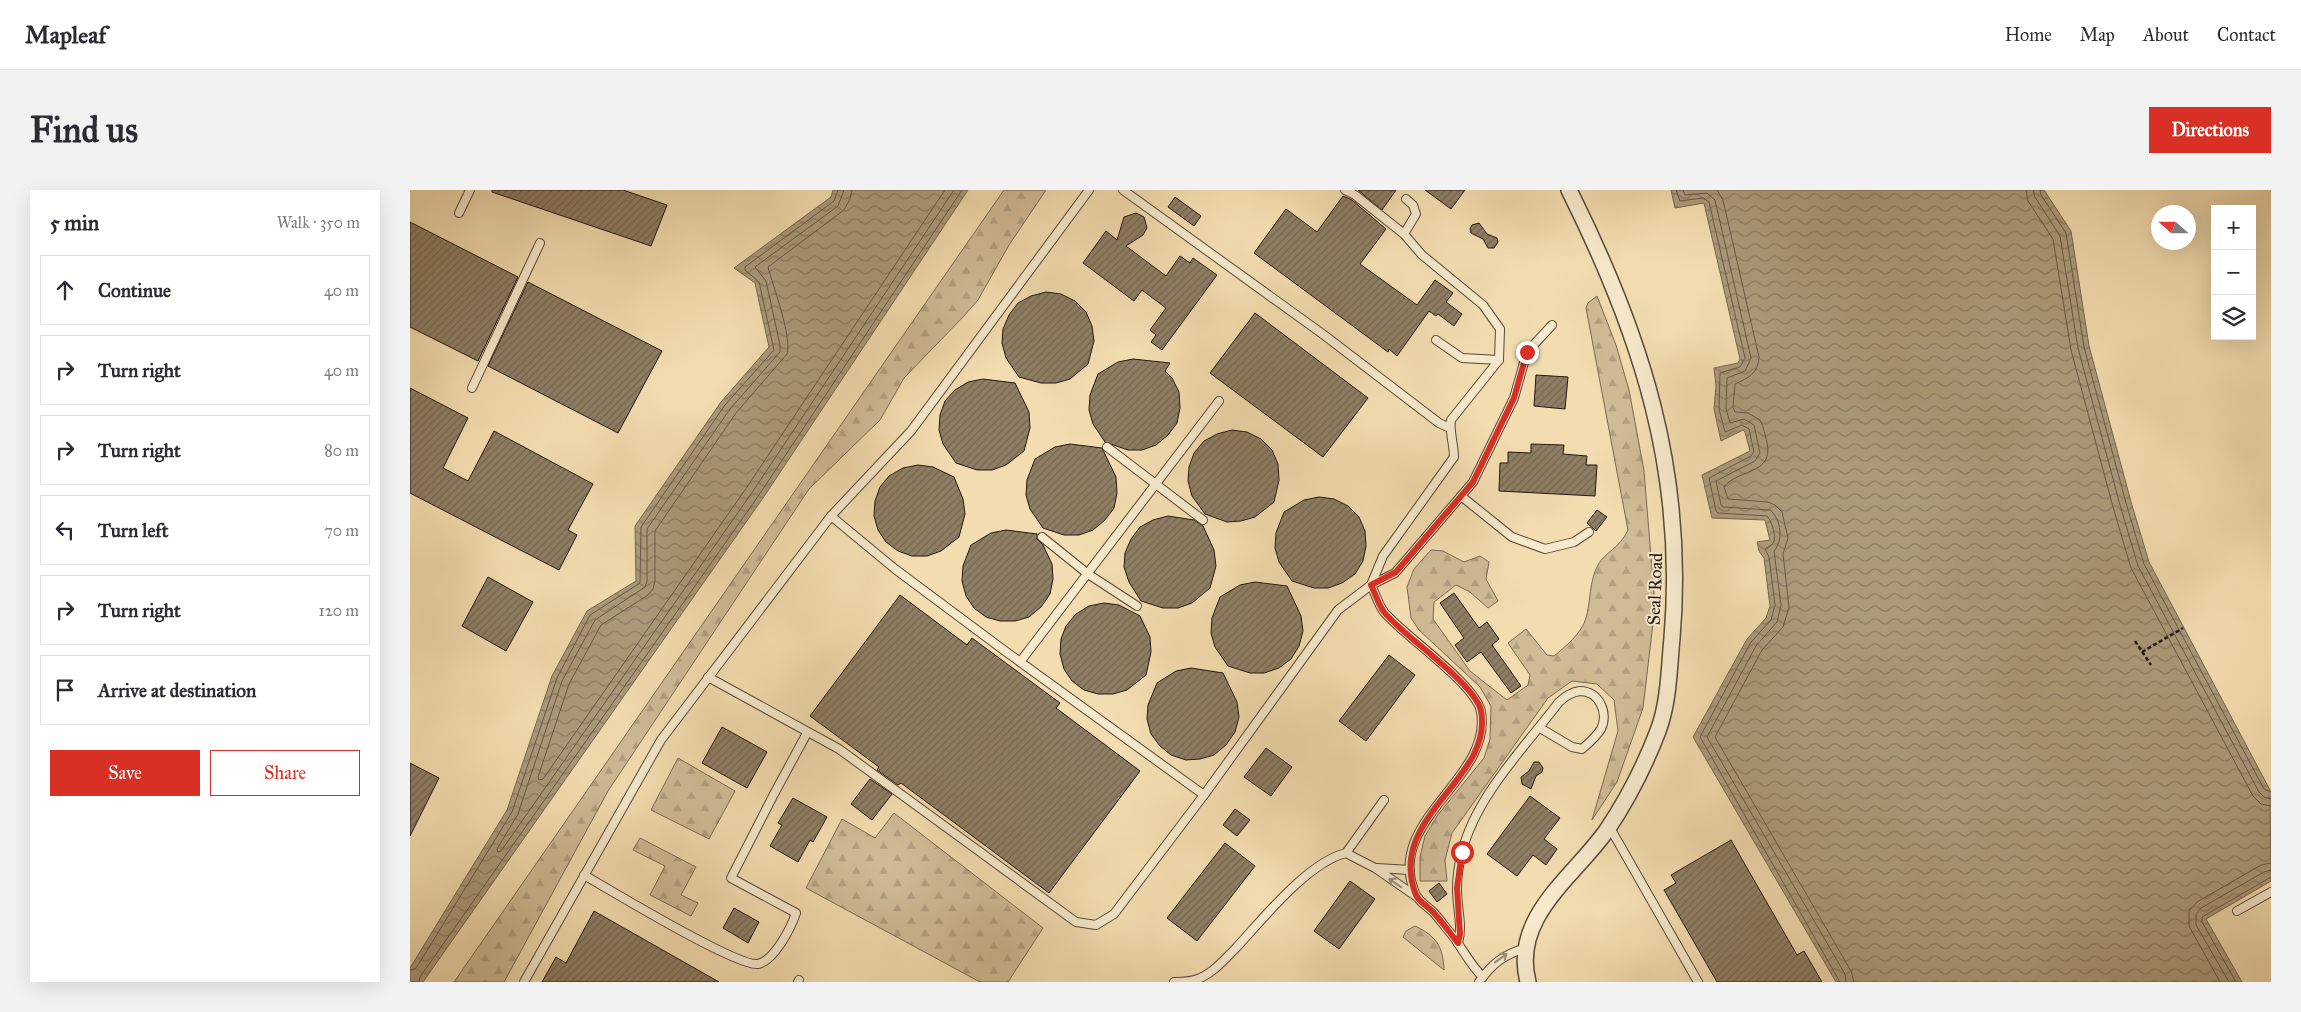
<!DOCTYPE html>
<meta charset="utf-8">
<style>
body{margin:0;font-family:"IM FELL Great Primer",serif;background:#f2f2f3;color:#2b2b33}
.controls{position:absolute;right:15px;top:15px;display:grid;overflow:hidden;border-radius:0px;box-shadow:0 5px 20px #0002}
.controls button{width:45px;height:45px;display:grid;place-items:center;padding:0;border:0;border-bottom:1px solid #e1e1e2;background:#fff;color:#2b2b33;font:25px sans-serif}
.compass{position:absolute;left:1741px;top:15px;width:45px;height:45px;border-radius:50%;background:#fff;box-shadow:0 5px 20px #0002;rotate:291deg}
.stop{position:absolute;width:15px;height:15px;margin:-11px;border:4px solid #d93025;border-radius:50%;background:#fff}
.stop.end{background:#d93025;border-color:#fff;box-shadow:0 1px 5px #0008}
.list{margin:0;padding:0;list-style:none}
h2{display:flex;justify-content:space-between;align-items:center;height:65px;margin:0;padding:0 20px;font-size:21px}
h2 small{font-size:16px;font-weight:400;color:#7c7c81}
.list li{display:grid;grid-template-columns:32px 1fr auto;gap:15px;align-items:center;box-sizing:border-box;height:70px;margin:0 10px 10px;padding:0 10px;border:1px solid #e1e1e2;border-radius:0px}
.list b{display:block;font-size:19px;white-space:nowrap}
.list em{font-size:16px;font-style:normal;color:#7c7c81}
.actions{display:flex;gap:10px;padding:15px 20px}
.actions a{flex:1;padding:11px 0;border:1px solid #d93025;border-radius:0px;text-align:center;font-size:18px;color:#d93025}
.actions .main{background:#d93025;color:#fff}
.icon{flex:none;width:28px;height:28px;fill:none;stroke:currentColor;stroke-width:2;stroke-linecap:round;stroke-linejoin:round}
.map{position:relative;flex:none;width:1861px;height:792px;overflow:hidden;border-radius:0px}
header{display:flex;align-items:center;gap:30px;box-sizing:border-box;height:70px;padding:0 25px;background:#fff;border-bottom:1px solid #e1e1e2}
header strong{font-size:24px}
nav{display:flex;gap:28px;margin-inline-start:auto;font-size:18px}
.intro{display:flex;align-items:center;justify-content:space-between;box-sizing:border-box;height:120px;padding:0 30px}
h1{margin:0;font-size:35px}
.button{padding:12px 22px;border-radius:0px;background:#d93025;color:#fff;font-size:18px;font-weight:700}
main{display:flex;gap:30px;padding:0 30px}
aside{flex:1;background:#fff;border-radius:0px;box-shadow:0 5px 20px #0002}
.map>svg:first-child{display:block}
.forest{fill:url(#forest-firs);stroke:#7a6953}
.water{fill:url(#water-waves);stroke:#756650}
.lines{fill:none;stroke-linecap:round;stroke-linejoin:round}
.shore{stroke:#685846;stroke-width:1}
.building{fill:url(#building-hatch);stroke:#231711}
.lane-casing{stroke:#574839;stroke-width:10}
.street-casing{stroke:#574839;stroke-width:18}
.path{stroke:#231711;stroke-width:2.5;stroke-dasharray:4 2.5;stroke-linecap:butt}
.lane{stroke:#f7e9cc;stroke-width:8}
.street{stroke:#f7e9cc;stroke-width:15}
.oneway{stroke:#988a78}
.route{stroke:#d93025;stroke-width:6}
.labels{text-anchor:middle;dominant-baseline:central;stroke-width:4;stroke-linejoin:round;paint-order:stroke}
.street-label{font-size:18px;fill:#231711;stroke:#f7e9cc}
</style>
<header>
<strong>Mapleaf</strong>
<nav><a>Home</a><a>Map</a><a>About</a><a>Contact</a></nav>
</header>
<div class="intro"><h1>Find us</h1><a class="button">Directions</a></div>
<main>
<aside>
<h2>5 min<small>Walk · 350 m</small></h2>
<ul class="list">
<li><svg class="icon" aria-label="ahead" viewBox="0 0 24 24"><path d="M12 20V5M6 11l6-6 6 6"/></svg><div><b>Continue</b></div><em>40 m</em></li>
<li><svg class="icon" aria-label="right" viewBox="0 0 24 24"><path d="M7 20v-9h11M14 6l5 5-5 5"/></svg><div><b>Turn right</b></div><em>40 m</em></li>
<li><svg class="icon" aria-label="right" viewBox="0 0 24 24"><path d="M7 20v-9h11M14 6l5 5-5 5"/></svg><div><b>Turn right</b></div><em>80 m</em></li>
<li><svg class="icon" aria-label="left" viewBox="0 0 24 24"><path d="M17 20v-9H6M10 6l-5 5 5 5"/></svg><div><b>Turn left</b></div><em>70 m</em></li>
<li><svg class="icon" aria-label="right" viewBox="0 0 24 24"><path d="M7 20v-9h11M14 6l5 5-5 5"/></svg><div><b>Turn right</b></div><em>120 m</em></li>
<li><svg class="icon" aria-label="arrive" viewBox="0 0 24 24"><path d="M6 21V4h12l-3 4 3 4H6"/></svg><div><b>Arrive at destination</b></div></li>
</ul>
<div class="actions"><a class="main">Save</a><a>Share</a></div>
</aside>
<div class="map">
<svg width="1861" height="792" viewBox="0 0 1861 792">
<defs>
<pattern id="forest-firs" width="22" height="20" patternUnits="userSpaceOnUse" patternTransform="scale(1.25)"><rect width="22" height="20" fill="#d0bb95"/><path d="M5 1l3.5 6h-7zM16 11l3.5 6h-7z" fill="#b2a07f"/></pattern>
<pattern id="water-waves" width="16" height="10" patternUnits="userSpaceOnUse" patternTransform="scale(1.25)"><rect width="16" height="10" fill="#ac9a7a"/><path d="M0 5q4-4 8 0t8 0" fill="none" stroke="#8c7d63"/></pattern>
<pattern id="building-hatch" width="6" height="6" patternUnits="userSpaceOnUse" patternTransform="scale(1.25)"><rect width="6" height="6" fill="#8f7e64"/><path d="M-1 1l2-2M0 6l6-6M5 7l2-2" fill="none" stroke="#746651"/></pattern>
</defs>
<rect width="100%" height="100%" fill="#f3ddb0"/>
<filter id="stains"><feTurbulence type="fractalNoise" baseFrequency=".004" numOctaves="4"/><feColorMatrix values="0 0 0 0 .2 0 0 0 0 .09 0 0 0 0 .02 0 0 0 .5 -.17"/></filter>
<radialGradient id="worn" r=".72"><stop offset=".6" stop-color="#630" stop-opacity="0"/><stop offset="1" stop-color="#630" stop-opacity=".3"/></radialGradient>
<!-- forest -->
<g class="forest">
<polygon points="594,0 636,0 599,55 568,110 554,126 494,188 470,230 399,299 198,601 94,792 44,792"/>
<path d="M1187,106L1206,155L1219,200L1234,281L1245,416L1233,518L1207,592L1182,630L1208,541L1204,510L1187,494L1162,491L1138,508L1042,643L1035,670L1037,691H1010V667L1015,646L1027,626L1074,568L1080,549L1081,516L1070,497L1009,440L1001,428L997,397L1004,379L1021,360L1033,361L1054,372L1070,366L1079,372L1076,389L1088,411L1078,418L1060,402L1046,395L1024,412L1023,429L1060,481L1097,510L1118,495L1120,485L1098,453L1116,439L1137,465L1144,466C1155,457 1172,443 1176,428C1181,411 1179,391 1188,375C1195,362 1210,358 1218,340L1176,118L1178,113Z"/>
<polygon points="268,568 325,601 299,649 241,620"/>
<polygon points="484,623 633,738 598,792 570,792 396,698 432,629 465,648"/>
<polygon points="230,648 286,677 271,705 288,713 281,726 240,705 255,676 223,660"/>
<path d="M1005,736C1026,746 1033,756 1034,780L993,747L996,741Z"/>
</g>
<!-- water -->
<g class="water">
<polygon points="423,0 558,0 353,308 13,792 0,792 0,778 97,620 142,486 177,421 226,391 225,336 311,212 359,157 345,93 324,78 421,7"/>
<polygon points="1261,0 1634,0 1661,41 1679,156 1721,312 1739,372 1860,600 1861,691 1796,729 1832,792 1426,792 1283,547 1337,449 1356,428 1360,416 1354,368 1349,361 1347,352 1360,350 1355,330 1302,328 1292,285 1340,261 1335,242 1333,240 1311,251 1304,219 1306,196 1304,178 1328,173 1330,169 1294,13 1265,18"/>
</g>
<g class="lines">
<!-- shore -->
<g class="shore">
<polyline points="434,0 428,16 345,77 356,91 370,155 370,162 320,219 237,339 237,391 235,397 185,430 152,491 108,624 87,659 88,662 91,661 343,301 544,0"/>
<path d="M442,0L440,9L434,20L358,77C363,96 382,146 377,164L326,223L245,341V391L243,399L238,405L191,435L159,494L128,587L129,590L133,589L337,297L535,0"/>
<path d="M1266,0L1270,11L1293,8L1299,12L1335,168L1330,177L1310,183L1309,219L1315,242L1332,235L1339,239L1344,262L1341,266L1299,288L1306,321L1308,323L1357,326C1361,330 1366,344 1364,351C1363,355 1358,357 1355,359L1359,367L1365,415L1361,430L1341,452L1290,547L1430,792"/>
<path d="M1273,0L1275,5L1297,3L1305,10L1341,168L1335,181L1317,188L1316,218L1320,233L1334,229L1344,235L1350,263L1345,271L1306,291L1311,315L1313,317L1360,320C1372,330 1373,351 1364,361L1371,415L1367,432L1346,456L1297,547L1435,784L1436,792"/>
<path d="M1307,0L1313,10L1349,167C1348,184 1338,188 1325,194L1323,217L1325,222L1338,223L1350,230C1354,237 1355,245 1357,253C1364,285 1327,279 1314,297L1318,309L1358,312L1365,315L1372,322L1378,348L1373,364L1379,417L1373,437L1352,460L1305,547L1441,781L1444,792"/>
<polyline points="1616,0 1618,11 1643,49 1661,160 1703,317 1721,378 1843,606 1851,614 1861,616"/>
<polyline points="1623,0 1625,7 1650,46 1668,158 1710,315 1728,376 1849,602 1854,607 1861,609"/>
<polyline points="1630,0 1631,5 1656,43 1674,157 1716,313 1734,374 1854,599 1861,602"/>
<polyline points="0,780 5,779 10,772 102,622 147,488 180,425 230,393 231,337 315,215 364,160 349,92 335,80 335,77 424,11 428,0"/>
<polyline points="9,792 10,787 349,305 552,0"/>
<polyline points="1810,792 1779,736 1779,721 1787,712 1851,675 1861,673"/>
<polyline points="1819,792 1786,735 1786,724 1791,718 1854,682 1861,680"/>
<polyline points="1826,792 1792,732 1792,727 1861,687"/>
</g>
</g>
<!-- building -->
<g class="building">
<polygon points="82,0 213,0 257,15 241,56 82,2"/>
<polygon points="948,0 986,0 972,20"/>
<polygon points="1015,0 1055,0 1041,19"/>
<polygon points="933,6 942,10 976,39 950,74 1007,115 1025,90 1043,103 1036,112 1052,124 1044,136 1028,124 1026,126 1019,121 987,166 979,159 978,162 844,63 876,19 907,42"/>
<polygon points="765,7 791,26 784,36 758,17"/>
<polygon points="726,23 734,27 737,38 733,45 716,56 756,86 770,66 780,73 783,68 807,85 752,160 741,152 746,145 740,140 756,118 732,100 724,111 673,73 696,41 707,50 714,27"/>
<polygon points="0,32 108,87 68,171 0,137"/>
<polygon points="1069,33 1077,44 1087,48 1088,52 1084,58 1078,58 1073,49 1061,43 1060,39 1062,35"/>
<polygon points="118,92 252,161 208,243 78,176"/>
<polygon points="636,102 651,104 665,111 676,122 682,136 684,151 678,174 660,189 646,193 631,193 609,187 596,168 592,153 593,139 599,125 608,113 621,106"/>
<polygon points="845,123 958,208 913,267 800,183"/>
<polygon points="723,169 760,173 755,181 762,188 769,202 770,218 767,233 758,245 746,255 732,260 718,260 695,252 683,234 679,220 680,205 688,184 708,172"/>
<polygon points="1126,185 1158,187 1155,219 1124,216"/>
<polygon points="573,189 605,193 619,222 620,238 614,261 596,275 582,280 567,280 546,273 533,254 529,240 530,225 535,211 545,200 558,192"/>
<polygon points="0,198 58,228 33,278 58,291 84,241 183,294 158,340 167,345 149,380 0,303"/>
<polygon points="822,240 837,242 851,249 862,260 868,274 869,290 864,312 845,327 831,331 817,332 795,324 782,306 778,291 779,277 784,263 794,251 807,244"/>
<polygon points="660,254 692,258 706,287 707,303 704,318 695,330 683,340 669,345 654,345 633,338 620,319 616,305 617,290 625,269 645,257"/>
<polygon points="1121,254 1154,255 1153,264 1177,266 1176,275 1187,275 1185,306 1089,301 1090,273 1098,273 1098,262 1121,263"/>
<polygon points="508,275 523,277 544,287 553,309 555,324 549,347 531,361 517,366 502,366 488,361 476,352 468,340 464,326 465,311 470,297 479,286 493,278"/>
<polygon points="909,307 924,309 938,316 949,327 955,341 956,356 953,371 945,384 932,393 918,398 904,398 882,391 869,372 865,358 866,343 874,322 894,310"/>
<polygon points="1187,320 1197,327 1186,341 1177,333"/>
<polygon points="758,326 784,330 793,336 804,360 806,376 800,398 782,413 768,418 753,418 731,411 719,392 714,377 715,363 721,349 730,337 743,330"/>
<polygon points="596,340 627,344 627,349 633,355 642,374 643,389 640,404 631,417 619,427 605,431 590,431 576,427 564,418 556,406 552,391 553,376 561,355 581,343"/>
<polygon points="78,387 123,412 96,461 52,436"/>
<polygon points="845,392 877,396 891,426 893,441 889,456 881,469 869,478 854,483 840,483 818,476 805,457 801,443 802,428 810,407 830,395"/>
<polygon points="1044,403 1069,438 1077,432 1089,449 1082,455 1111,496 1101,503 1071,462 1057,472 1045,455 1054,448 1030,413"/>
<polygon points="490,405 557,455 562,448 650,513 646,518 730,581 639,703 491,593 488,595 467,580 469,577 400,526"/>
<polygon points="694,413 709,415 730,426 740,447 741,462 736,485 717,500 703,504 688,504 674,500 662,491 654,479 650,464 651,449 656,436 666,424 679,416"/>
<polygon points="979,465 1005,485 956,551 929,531"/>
<polygon points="781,478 813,483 827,512 829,527 825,542 816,555 804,565 790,569 776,570 761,565 750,556 741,544 737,529 738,515 747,493 766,481"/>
<polygon points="312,537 357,562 337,598 292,573"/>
<polygon points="856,558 882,577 861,606 834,587"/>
<polygon points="1124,572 1129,572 1133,578 1132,582 1126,586 1121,599 1112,594 1111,587 1119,581"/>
<polygon points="0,573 29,588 0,646"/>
<polygon points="460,589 482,604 462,630 441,614"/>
<polygon points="1120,606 1150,628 1134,649 1147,659 1136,675 1123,665 1107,686 1077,664"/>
<polygon points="383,608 417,627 403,652 400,650 388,672 360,656 372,635 368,633"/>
<polygon points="825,619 840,630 827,646 813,635"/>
<polygon points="1321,650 1387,765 1394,761 1412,792 1307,792 1254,700 1266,693 1261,685"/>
<polygon points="815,653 845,676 787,751 757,728"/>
<polygon points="940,691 965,709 929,759 904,741"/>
<polygon points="1029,693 1037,704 1027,712 1019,701"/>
<polygon points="324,718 349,732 338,753 313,738"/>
<polygon points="184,721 309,792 132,792 146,767 156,773"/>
</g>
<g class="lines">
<defs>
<g id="lane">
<polyline points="713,0 914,145 1029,233 1040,238"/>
<path d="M935,0L945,5L994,44L1012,65L1073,115L1090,139L1089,170L1041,230C1039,240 1044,255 1044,267L973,366L961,395C965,403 968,414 974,422C994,446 1066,494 1071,522C1083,590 972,631 1006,705C1010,713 1020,718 1025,724C1031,731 1036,738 1042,745C1053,759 1060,775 1073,787"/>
<polyline points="49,23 60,0"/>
<polyline points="994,44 1006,24 1003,15 996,9"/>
<polyline points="1026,150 1052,168 1089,170"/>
<polyline points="62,198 130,53"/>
<polyline points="697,257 793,330"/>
<polyline points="1051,306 1102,347 1135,359 1164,352 1179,342"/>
<polyline points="421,326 485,379 595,461 794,605"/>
<polyline points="632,347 678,384 727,416"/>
<polyline points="610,472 809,211"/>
<polyline points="298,487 429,559 666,732 686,735 704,724 794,605 928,420 961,395 985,383 1063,292 1104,208 1117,162 1142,135"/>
<polyline points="1199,636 1288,792"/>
<polyline points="936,663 974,610"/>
<polyline points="967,678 1000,680"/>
<path d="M174,685C200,700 327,777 348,774C364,771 381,738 386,723L321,688L364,604L397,543"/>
<polyline points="1827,721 1861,702"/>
<path d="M1048,753C1053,736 1047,718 1047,700C1047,688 1049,673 1052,662C1066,606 1115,557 1149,512C1155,507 1161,502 1170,501C1189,501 1199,523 1191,539C1186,547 1179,553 1172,559L1162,557L1130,538"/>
<polyline points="114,792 251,550 421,326 501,241 679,0"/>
<polyline points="388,792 389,790"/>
<path d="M764,792C772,792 782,792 790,788C804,782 815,769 825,759C852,730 898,672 936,663L965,678L1007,707"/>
<path d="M1069,792C1082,774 1094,764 1116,758"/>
</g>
<path id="street" d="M1118,792C1101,727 1164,687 1197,640C1217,610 1235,575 1248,541C1259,512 1259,479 1262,448C1276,283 1232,146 1159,0"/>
</defs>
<!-- lane casing -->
<use href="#lane" class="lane-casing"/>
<!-- street casing -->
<use href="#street" class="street-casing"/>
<!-- path -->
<g class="path">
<polyline points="1725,451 1741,475"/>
<polyline points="1732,462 1773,438"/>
</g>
<!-- lane -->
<use href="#lane" class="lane"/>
<!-- street -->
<use href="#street" class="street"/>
</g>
<!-- one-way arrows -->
<defs><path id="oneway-shaft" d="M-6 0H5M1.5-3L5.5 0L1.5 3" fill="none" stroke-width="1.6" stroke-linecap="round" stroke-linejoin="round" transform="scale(1.25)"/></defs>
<g class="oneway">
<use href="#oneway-shaft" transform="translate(985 693) rotate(-145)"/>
<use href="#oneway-shaft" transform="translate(1091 768) rotate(-36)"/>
</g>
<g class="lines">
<!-- route -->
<path class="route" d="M1052,662L1047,698L1050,744L1048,753C1040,743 1033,733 1024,723C1019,717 1009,712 1006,705C975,626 1084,590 1071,521C1065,493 994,447 974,422C968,414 965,403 961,395L986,382L1063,292L1104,208L1117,162"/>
</g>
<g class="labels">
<!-- street labels -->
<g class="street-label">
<text transform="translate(1245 399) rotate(-88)">Seal Road</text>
</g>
</g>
<rect width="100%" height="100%" filter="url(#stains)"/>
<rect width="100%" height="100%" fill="url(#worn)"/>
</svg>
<div class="controls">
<button>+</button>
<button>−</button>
<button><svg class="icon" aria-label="layers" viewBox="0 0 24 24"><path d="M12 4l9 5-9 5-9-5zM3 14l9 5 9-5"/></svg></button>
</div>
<svg class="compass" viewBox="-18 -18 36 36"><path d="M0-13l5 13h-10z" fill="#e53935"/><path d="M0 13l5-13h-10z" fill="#7c7c81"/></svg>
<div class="stop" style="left:1052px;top:662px"></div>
<div class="stop end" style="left:1117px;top:162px"></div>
</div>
</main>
